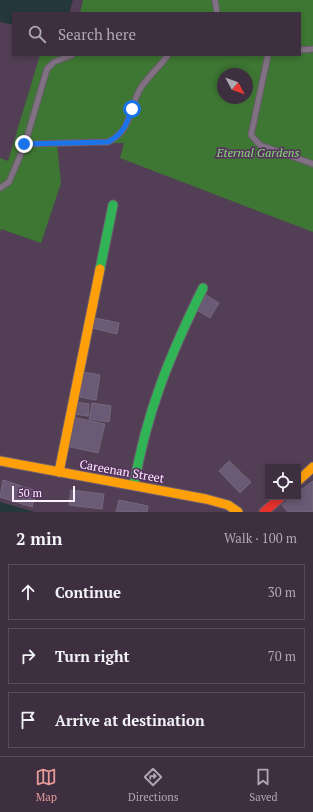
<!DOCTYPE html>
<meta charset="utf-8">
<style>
body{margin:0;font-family:"PT Serif",serif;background:#493b4b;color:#f1f3f6}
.controls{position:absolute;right:12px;bottom:12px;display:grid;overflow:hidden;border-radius:0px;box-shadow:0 2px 6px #0003}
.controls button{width:36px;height:36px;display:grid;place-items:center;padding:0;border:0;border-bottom:1px solid #574a59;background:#3e2f40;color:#f1f3f6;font:20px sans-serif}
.compass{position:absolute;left:217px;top:68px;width:36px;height:36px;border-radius:50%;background:#3e2f40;box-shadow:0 2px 6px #0003;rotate:131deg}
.scale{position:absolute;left:12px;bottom:10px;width:63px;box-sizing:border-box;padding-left:4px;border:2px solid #fdf0ff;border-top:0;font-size:11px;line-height:14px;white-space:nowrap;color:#fdf0ff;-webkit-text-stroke:3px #58355f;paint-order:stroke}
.stop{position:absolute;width:12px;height:12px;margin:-9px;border:3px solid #1a73e8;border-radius:50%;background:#fff}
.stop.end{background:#1a73e8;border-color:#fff;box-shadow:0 1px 4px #0008}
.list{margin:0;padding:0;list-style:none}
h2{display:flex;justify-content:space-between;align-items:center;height:52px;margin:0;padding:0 16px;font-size:17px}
h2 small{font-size:13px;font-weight:400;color:#ada9b1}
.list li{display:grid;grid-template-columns:26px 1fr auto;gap:12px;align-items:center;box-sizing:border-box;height:56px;margin:0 8px 8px;padding:0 8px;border:1px solid #574a59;border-radius:0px}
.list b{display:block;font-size:15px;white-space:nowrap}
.list em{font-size:13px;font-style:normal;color:#ada9b1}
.icon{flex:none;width:22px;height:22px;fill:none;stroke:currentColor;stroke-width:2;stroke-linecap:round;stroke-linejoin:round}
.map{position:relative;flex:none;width:313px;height:512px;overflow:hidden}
.search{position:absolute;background:#3e2f40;box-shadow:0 2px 6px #0003;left:12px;right:12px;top:12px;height:44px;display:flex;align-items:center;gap:10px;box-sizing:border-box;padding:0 14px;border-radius:0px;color:#ada9b1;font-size:15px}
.sheet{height:244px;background:#3e2f40}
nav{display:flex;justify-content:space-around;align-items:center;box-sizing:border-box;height:56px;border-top:1px solid #574a59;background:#3e2f40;font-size:11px;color:#ada9b1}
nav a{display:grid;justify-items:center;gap:2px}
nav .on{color:#e69b98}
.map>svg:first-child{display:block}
.green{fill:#3e7633;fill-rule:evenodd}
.water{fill:#24383b}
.building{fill:#6a5a75;stroke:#74687c}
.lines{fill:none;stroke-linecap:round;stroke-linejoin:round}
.lane-casing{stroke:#6b5c6d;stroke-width:7}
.fast-casing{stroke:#6b5c6d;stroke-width:11}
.slow-casing{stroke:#6b5c6d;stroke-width:11}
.jam-casing{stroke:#6b5c6d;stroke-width:11}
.lane{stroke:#807283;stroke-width:5}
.fast{stroke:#30b455;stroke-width:9}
.slow{stroke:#ff9f0a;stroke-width:9}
.jam{stroke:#e5322d;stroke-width:9}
.route{stroke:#1a73e8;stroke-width:5}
.labels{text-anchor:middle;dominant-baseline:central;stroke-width:3.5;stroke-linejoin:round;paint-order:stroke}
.park-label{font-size:12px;font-style:italic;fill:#81de70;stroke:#58355f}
.street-label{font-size:12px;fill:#fdf0ff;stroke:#58355f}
</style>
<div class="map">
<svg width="313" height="512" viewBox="0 0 313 512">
<rect width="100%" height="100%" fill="#523f55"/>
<!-- green -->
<path class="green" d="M83,0H313V232L120,158L124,143L57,144L61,183L41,243L1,229L0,233V158L8,161L40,55H300V13H80ZM223,74H247V98H223Z"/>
<!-- water -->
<g class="water">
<polygon points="0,0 73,0 69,13 13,13 13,25 0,22"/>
<polygon points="0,502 35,512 0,512"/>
</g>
<!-- building -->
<g class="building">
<polygon points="206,295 219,303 210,318 197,310"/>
<polygon points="95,318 119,323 117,334 92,328"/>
<polygon points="84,372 100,375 96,400 80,397"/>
<polygon points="75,402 89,404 88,416 73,414"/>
<polygon points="92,403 111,406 109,422 89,419"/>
<polygon points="72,417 105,424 98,453 66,446"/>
<polygon points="229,461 251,482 240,493 219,471"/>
<polygon points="3,480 37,491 32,507 0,497"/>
<polygon points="313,481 313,512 288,512 282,505 292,497 298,497 298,492"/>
<polygon points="71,490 104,494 102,509 69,505"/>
<polygon points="119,500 148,506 147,512 116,512"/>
</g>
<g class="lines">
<defs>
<g id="lane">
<polyline points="215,0 217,13"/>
<polyline points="300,50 313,49"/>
<polyline points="268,55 251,135 260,145 313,164"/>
<path d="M25,144L108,142C134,129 128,106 142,86C150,75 160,66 168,55"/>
<polyline points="0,188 9,182 25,144 47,69 54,62 72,55"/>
</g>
<g id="fast">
<polyline points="100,269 113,205"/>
<path d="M134,485C147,410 170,355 203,288"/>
</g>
<g id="slow">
<polyline points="0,461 206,499 228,505 238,512"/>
<polyline points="59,472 100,269"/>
<polyline points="298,481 313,467"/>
</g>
<polyline id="jam" points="264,512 281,497"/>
</defs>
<!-- lane casing -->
<use href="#lane" class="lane-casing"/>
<!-- fast casing -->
<use href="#fast" class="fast-casing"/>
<!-- slow casing -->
<use href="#slow" class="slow-casing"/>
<!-- jam casing -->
<use href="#jam" class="jam-casing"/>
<!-- lane -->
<use href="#lane" class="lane"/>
<!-- fast -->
<use href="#fast" class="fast"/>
<!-- slow -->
<use href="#slow" class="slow"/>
<!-- jam -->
<use href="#jam" class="jam"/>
</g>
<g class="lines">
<!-- route -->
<path class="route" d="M24,144L108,142C123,134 127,124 132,109"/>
</g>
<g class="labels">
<!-- park labels -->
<g class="park-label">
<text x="258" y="152">Eternal Gardens</text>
</g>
<!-- street labels -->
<g class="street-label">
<text transform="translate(122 471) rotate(10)">Careenan Street</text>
</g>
</g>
</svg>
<div class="controls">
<button><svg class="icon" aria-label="locate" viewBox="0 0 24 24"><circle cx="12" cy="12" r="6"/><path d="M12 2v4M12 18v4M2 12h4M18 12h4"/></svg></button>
</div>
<svg class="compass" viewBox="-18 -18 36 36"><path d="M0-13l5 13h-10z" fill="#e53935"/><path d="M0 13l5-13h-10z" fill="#ada9b1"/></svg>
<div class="scale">50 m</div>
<div class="stop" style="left:132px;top:109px"></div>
<div class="stop end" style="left:24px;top:144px"></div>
<div class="search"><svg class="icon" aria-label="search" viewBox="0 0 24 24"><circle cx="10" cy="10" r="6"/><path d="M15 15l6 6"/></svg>Search here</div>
</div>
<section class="sheet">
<h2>2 min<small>Walk · 100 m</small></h2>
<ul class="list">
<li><svg class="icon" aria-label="ahead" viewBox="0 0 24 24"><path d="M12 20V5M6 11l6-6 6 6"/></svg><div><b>Continue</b></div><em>30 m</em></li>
<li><svg class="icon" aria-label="right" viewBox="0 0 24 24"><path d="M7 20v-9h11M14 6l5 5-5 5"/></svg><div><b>Turn right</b></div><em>70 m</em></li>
<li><svg class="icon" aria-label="arrive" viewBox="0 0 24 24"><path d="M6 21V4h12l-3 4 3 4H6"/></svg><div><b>Arrive at destination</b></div></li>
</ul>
</section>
<nav>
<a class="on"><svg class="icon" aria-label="map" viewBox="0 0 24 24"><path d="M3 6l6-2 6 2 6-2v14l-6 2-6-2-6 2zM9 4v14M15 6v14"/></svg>Map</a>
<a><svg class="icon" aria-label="directions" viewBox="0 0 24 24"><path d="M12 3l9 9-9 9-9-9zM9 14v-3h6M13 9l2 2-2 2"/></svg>Directions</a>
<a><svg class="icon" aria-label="saved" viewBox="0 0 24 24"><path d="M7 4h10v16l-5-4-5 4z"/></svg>Saved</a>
</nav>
